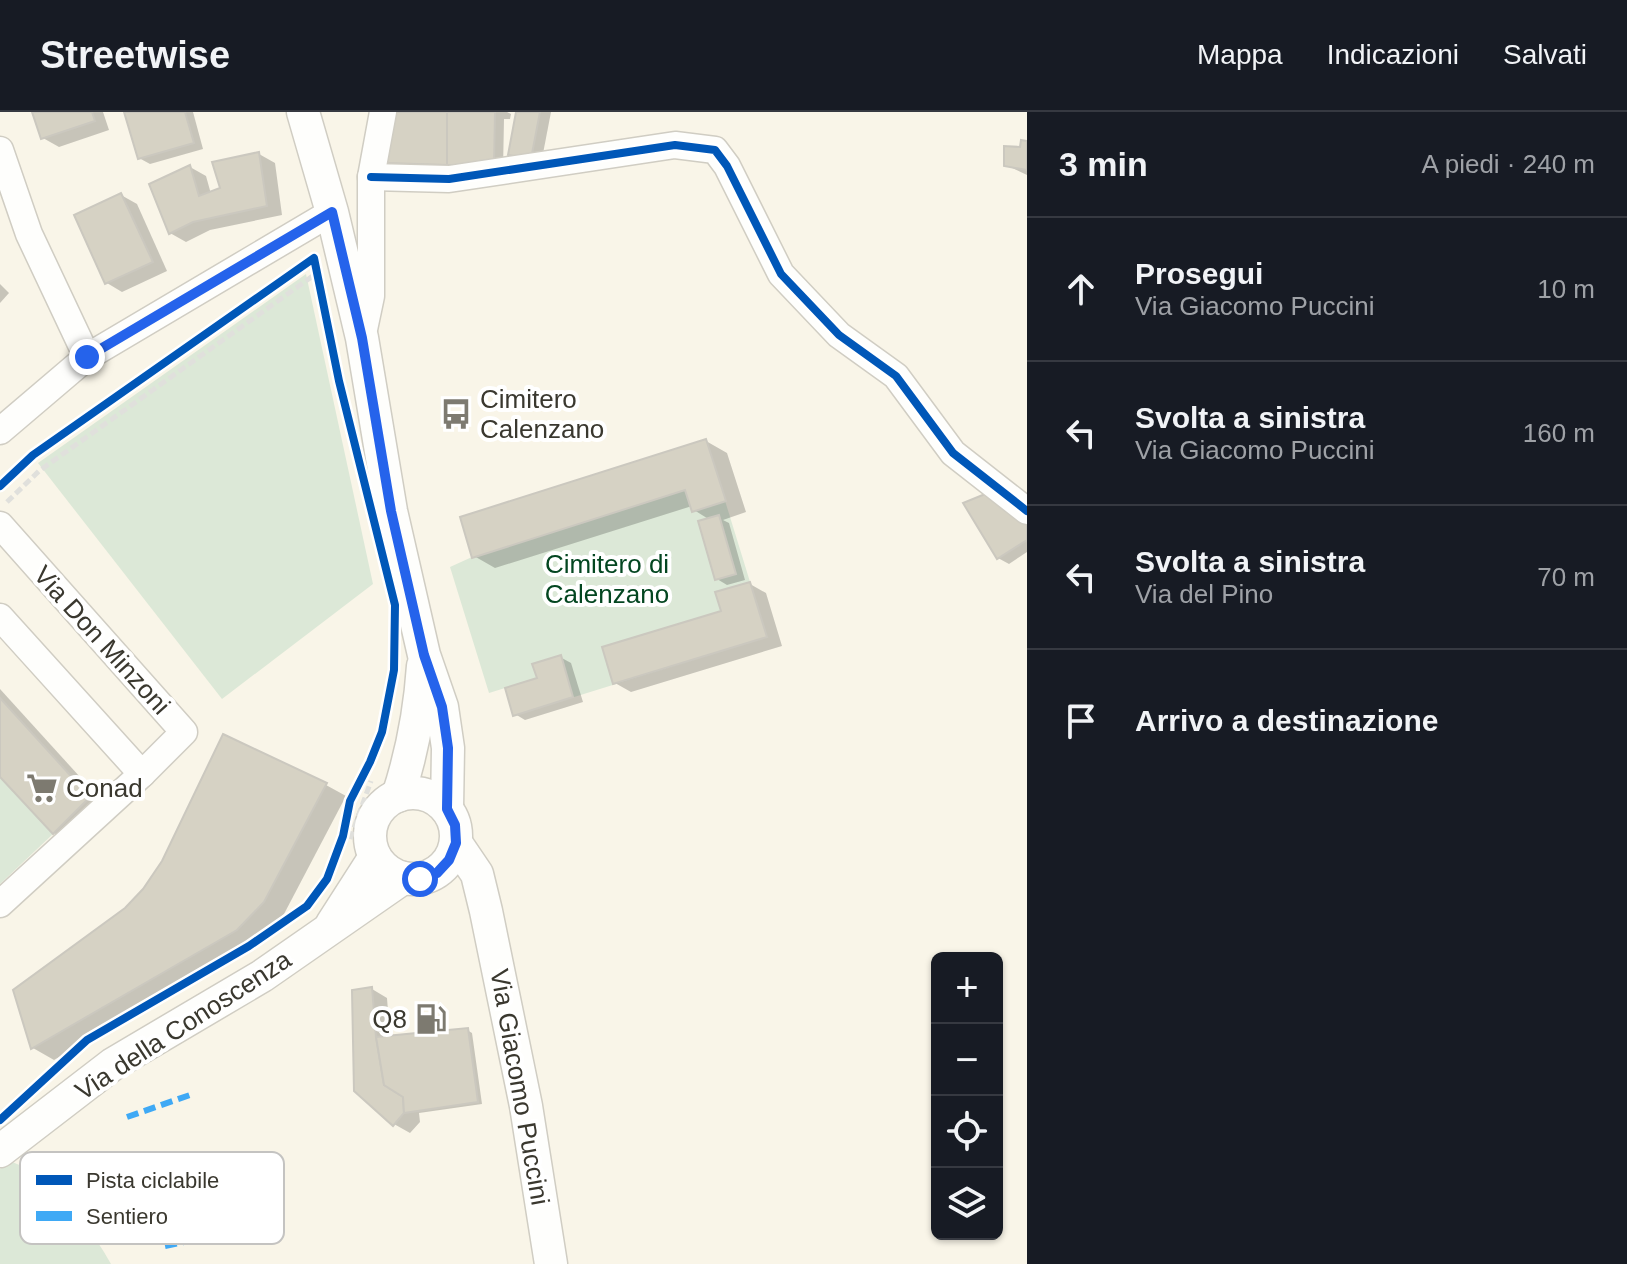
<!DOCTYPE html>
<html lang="it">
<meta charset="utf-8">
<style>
body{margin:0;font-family:Arial,sans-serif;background:#20242c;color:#f1f3f6}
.controls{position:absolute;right:24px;bottom:24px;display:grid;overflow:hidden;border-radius:12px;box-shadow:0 2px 6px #0004}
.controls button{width:72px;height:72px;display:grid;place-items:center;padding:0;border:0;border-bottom:2px solid #363941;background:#171b24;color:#f1f3f6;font:40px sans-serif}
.stop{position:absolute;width:24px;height:24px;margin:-18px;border:6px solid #2563eb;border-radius:50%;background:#fff}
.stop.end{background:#2563eb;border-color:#fff;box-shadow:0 2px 8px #0008}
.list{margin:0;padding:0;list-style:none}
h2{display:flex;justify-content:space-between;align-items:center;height:104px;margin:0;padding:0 32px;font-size:34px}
h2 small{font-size:26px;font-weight:400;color:#9ea1a6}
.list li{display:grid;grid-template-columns:52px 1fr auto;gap:24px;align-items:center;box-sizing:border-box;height:144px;padding:0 32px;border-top:2px solid #363941}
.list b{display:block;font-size:30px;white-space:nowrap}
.list p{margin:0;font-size:26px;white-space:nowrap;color:#9ea1a6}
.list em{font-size:26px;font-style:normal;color:#9ea1a6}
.icon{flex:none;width:44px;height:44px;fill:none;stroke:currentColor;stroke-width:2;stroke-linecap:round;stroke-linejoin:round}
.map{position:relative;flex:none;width:1027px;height:1152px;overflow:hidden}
header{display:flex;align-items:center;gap:48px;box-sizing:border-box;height:112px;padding:0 40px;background:#171b24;border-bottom:2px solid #363941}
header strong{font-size:38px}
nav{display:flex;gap:44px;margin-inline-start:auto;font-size:28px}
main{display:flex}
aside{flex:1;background:#171b24}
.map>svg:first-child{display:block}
.green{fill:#dce8d7}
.shadow{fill:#0003}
.building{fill:#d6d2c4;stroke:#cbc8bf;stroke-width:2}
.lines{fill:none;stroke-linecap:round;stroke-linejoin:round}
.minor-casing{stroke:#d0cdc3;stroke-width:29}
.tertiary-casing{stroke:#d0cdc3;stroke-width:35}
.path{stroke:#e0e0dc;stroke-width:5;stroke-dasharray:8 4;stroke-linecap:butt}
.minor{stroke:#fefefc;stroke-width:26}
.tertiary{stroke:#fefefc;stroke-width:32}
.quiet{stroke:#3fa9f5;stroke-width:6;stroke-dasharray:12 6;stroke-linecap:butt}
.cycleway-casing{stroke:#fff;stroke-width:13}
.cycleway{stroke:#0057b8;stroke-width:8}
.route{stroke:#2563eb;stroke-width:10}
.labels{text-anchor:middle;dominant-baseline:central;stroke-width:8;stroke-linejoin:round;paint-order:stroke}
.poi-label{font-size:26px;fill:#3a382f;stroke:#fff;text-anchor:start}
.park-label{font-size:26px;fill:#034620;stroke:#fff}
.street-label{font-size:26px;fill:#3a382f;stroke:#fff}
.key{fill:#fff;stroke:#c4c3c1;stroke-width:2}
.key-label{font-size:22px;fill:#3a382f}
</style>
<header>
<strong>Streetwise</strong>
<nav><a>Mappa</a><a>Indicazioni</a><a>Salvati</a></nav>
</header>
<main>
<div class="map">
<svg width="1027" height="1152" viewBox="0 0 1027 1152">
<rect width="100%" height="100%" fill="#f9f5e8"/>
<!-- green -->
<g class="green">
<polygon points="306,162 373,472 222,587 38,351"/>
<polygon points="706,327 767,525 513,604 505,576 489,581 450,455 472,445 460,405"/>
<polygon points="0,665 53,722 0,772"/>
<path d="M10,1049L45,1064L38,1079C72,1096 93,1119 111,1152H0V1057Z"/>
</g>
<!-- shadow -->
<g class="shadow">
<polygon points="34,0 103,0 109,18 59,35 43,26"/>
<polygon points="126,0 193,0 203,37 150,52 139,46"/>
<polygon points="395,0 507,0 511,2 510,7 504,7 503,58 403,59 388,50"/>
<polygon points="518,0 551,0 541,52 521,48"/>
<polygon points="1027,31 1027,63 1006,53"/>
<polygon points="259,42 275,51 282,103 210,118 186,130 170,121 190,55 206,64 211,82 222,77"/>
<polygon points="121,83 137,92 167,159 122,180 107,171"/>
<polygon points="0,172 9,181 0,191"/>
<polygon points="706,329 727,341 746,400 723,408 729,411 745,468 727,473 717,467 710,408 694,398 692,394 495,456 474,444"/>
<polygon points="1027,404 1027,440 1009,452 998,446"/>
<polygon points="750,472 766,481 782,534 631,580 615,571 723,501"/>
<polygon points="560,545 571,551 583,590 525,608 515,602 539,567"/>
<polygon points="0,577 110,698 74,733 54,721 0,662"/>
<polygon points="326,673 346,684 284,802 258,829 54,948 33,936 15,879"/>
<polygon points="372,877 387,886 390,925 467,918 472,921 482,992 419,1001 420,1010 410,1021 394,1012 354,880"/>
</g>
<!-- building -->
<g class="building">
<polygon points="32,0 92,0 95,9 41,27"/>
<polygon points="124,0 185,0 194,31 138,47"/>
<polygon points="393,0 447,0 447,53 386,51"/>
<polygon points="447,0 495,0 494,53 447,53"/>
<polygon points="516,0 540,0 531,47 508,43"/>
<polygon points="1021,28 1027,29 1027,58 1004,54 1004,34 1020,35"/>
<polygon points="259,40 267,94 193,110 169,122 149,72 190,53 199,84 220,76 212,50"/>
<polygon points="121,81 153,150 105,172 74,103"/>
<polygon points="706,327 726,389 692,400 685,378 472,446 460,405"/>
<polygon points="995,378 1027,406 1027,428 997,447 963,391"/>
<polygon points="719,403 736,462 715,468 698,409"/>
<polygon points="750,470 767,525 613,572 602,535 721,499 715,480"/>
<polygon points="561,543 573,585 513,604 505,576 537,566 532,552"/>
<polygon points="0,586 90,685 53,722 0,665"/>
<polygon points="223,622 327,671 264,790 237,818 31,937 13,878 125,796 143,777 162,749"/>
<polygon points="372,875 376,925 384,973 403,985 404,1001 393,1014 354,979 352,878"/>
<polygon points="468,916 478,990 404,1001 403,985 384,973 376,925"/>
</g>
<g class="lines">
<defs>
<g id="minor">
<polyline points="0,38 29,122 87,245"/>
<polyline points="371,65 449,67 675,33 715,38 727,54 781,162 839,223 896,264 953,341 1027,399"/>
<polyline points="363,222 371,184 371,65 383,0"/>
<polyline points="0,319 87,245 332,100"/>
<polyline points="0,413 184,620 142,662 0,505"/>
<polyline points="0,792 142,662"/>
</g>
<g id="tertiary">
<polyline points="303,0 332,100 362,226 391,399 424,543 442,595 448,636 447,697"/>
<circle cx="413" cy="724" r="43"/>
<path d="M398,684C412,641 420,599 423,554"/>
<polyline points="456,731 477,762 486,799 526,994 551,1152"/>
<polyline points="332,812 375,745"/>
<polyline points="0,1039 113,952 262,864 403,766"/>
</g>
</defs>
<!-- minor casing -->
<use href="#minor" class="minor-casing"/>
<!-- tertiary casing -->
<use href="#tertiary" class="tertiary-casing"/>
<!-- path -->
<g class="path">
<polyline points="7,390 39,359 317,161"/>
<polyline points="350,727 371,669"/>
</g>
<!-- minor -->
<use href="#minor" class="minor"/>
<!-- tertiary -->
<use href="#tertiary" class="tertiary"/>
<!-- quiet -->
<g class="quiet">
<polyline points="127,1005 190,983"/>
<polyline points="150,1069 213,1051"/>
<polyline points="165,1134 235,1119"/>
</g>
<defs>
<g id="cycleway">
<polyline points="371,65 449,67 675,33 715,38 727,54 781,162 839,223 896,264 953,341 1027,399"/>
<polyline points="0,374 33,343 314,146 339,269 395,493 394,558 382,620 370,650 350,689 343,724 327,767 307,794 249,834 87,928 0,1008"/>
</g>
</defs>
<!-- cycleway casing -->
<use href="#cycleway" class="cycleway-casing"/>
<!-- cycleway -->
<use href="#cycleway" class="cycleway"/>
</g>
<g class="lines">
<!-- route -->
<polyline class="route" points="87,245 332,100 362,226 391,399 424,543 442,595 448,636 447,697 455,713 456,731 449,748 437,761 420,767"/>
</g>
<!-- icons -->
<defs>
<symbol id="bus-bare" viewBox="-9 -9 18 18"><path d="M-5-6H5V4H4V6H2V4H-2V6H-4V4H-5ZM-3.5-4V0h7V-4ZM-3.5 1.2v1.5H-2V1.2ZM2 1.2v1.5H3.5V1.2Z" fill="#7d7a70" stroke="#fff" stroke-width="2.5" paint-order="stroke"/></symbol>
<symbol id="supermarket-bare" viewBox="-9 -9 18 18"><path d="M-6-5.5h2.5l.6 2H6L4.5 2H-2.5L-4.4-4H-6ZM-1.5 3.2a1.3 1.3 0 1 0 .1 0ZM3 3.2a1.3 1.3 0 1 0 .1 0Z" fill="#7d7a70" stroke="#fff" stroke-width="2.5" paint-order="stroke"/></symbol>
<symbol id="fuel-bare" viewBox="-9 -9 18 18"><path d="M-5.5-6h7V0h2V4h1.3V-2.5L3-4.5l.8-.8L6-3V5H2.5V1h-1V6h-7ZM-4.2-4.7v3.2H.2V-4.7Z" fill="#7d7a70" stroke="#fff" stroke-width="2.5" paint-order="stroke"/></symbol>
</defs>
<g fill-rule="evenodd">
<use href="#bus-bare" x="434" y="280" width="44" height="44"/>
<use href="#supermarket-bare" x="20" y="654" width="44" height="44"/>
<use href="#fuel-bare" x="409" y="885" width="44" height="44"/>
</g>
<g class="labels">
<!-- poi labels -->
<g class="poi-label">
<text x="480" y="287">Cimitero<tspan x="480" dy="30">Calenzano</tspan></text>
<text x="66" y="676">Conad</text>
<text x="407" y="907" text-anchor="end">Q8</text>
</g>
<!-- park labels -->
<g class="park-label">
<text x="607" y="452">Cimitero di<tspan x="607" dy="30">Calenzano</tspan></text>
</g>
<!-- street labels -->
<g class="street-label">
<text transform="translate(102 528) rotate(48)">Via Don Minzoni</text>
<text transform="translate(183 913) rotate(-33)">Via della Conoscenza</text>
<text transform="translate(520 975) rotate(80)">Via Giacomo Puccini</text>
</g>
</g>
<!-- legend -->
<rect x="20" y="1040" width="264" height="92" rx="12" class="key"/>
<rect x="36" y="1063" width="36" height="10" fill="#0057b8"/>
<rect x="36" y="1099" width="36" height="10" fill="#3fa9f5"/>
<g class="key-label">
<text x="86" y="1076">Pista ciclabile</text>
<text x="86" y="1112">Sentiero</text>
</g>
</svg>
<div class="controls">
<button>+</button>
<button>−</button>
<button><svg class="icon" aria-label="locate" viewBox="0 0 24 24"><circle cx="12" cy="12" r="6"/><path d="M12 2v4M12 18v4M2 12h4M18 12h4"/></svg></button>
<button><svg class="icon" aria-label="layers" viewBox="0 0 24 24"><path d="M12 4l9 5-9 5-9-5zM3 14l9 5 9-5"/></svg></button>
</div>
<div class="stop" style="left:420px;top:767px"></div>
<div class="stop end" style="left:87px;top:245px"></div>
</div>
<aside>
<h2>3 min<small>A piedi · 240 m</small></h2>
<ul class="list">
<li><svg class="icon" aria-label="ahead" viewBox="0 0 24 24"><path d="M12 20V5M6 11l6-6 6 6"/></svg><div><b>Prosegui</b><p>Via Giacomo Puccini</p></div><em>10 m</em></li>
<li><svg class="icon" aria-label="left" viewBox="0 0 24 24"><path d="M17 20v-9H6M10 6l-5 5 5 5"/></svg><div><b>Svolta a sinistra</b><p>Via Giacomo Puccini</p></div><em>160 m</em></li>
<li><svg class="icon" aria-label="left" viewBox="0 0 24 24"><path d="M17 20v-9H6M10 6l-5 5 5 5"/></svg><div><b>Svolta a sinistra</b><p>Via del Pino</p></div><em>70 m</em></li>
<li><svg class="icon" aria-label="arrive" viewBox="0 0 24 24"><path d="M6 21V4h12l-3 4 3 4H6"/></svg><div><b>Arrivo a destinazione</b></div></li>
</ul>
</aside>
</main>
